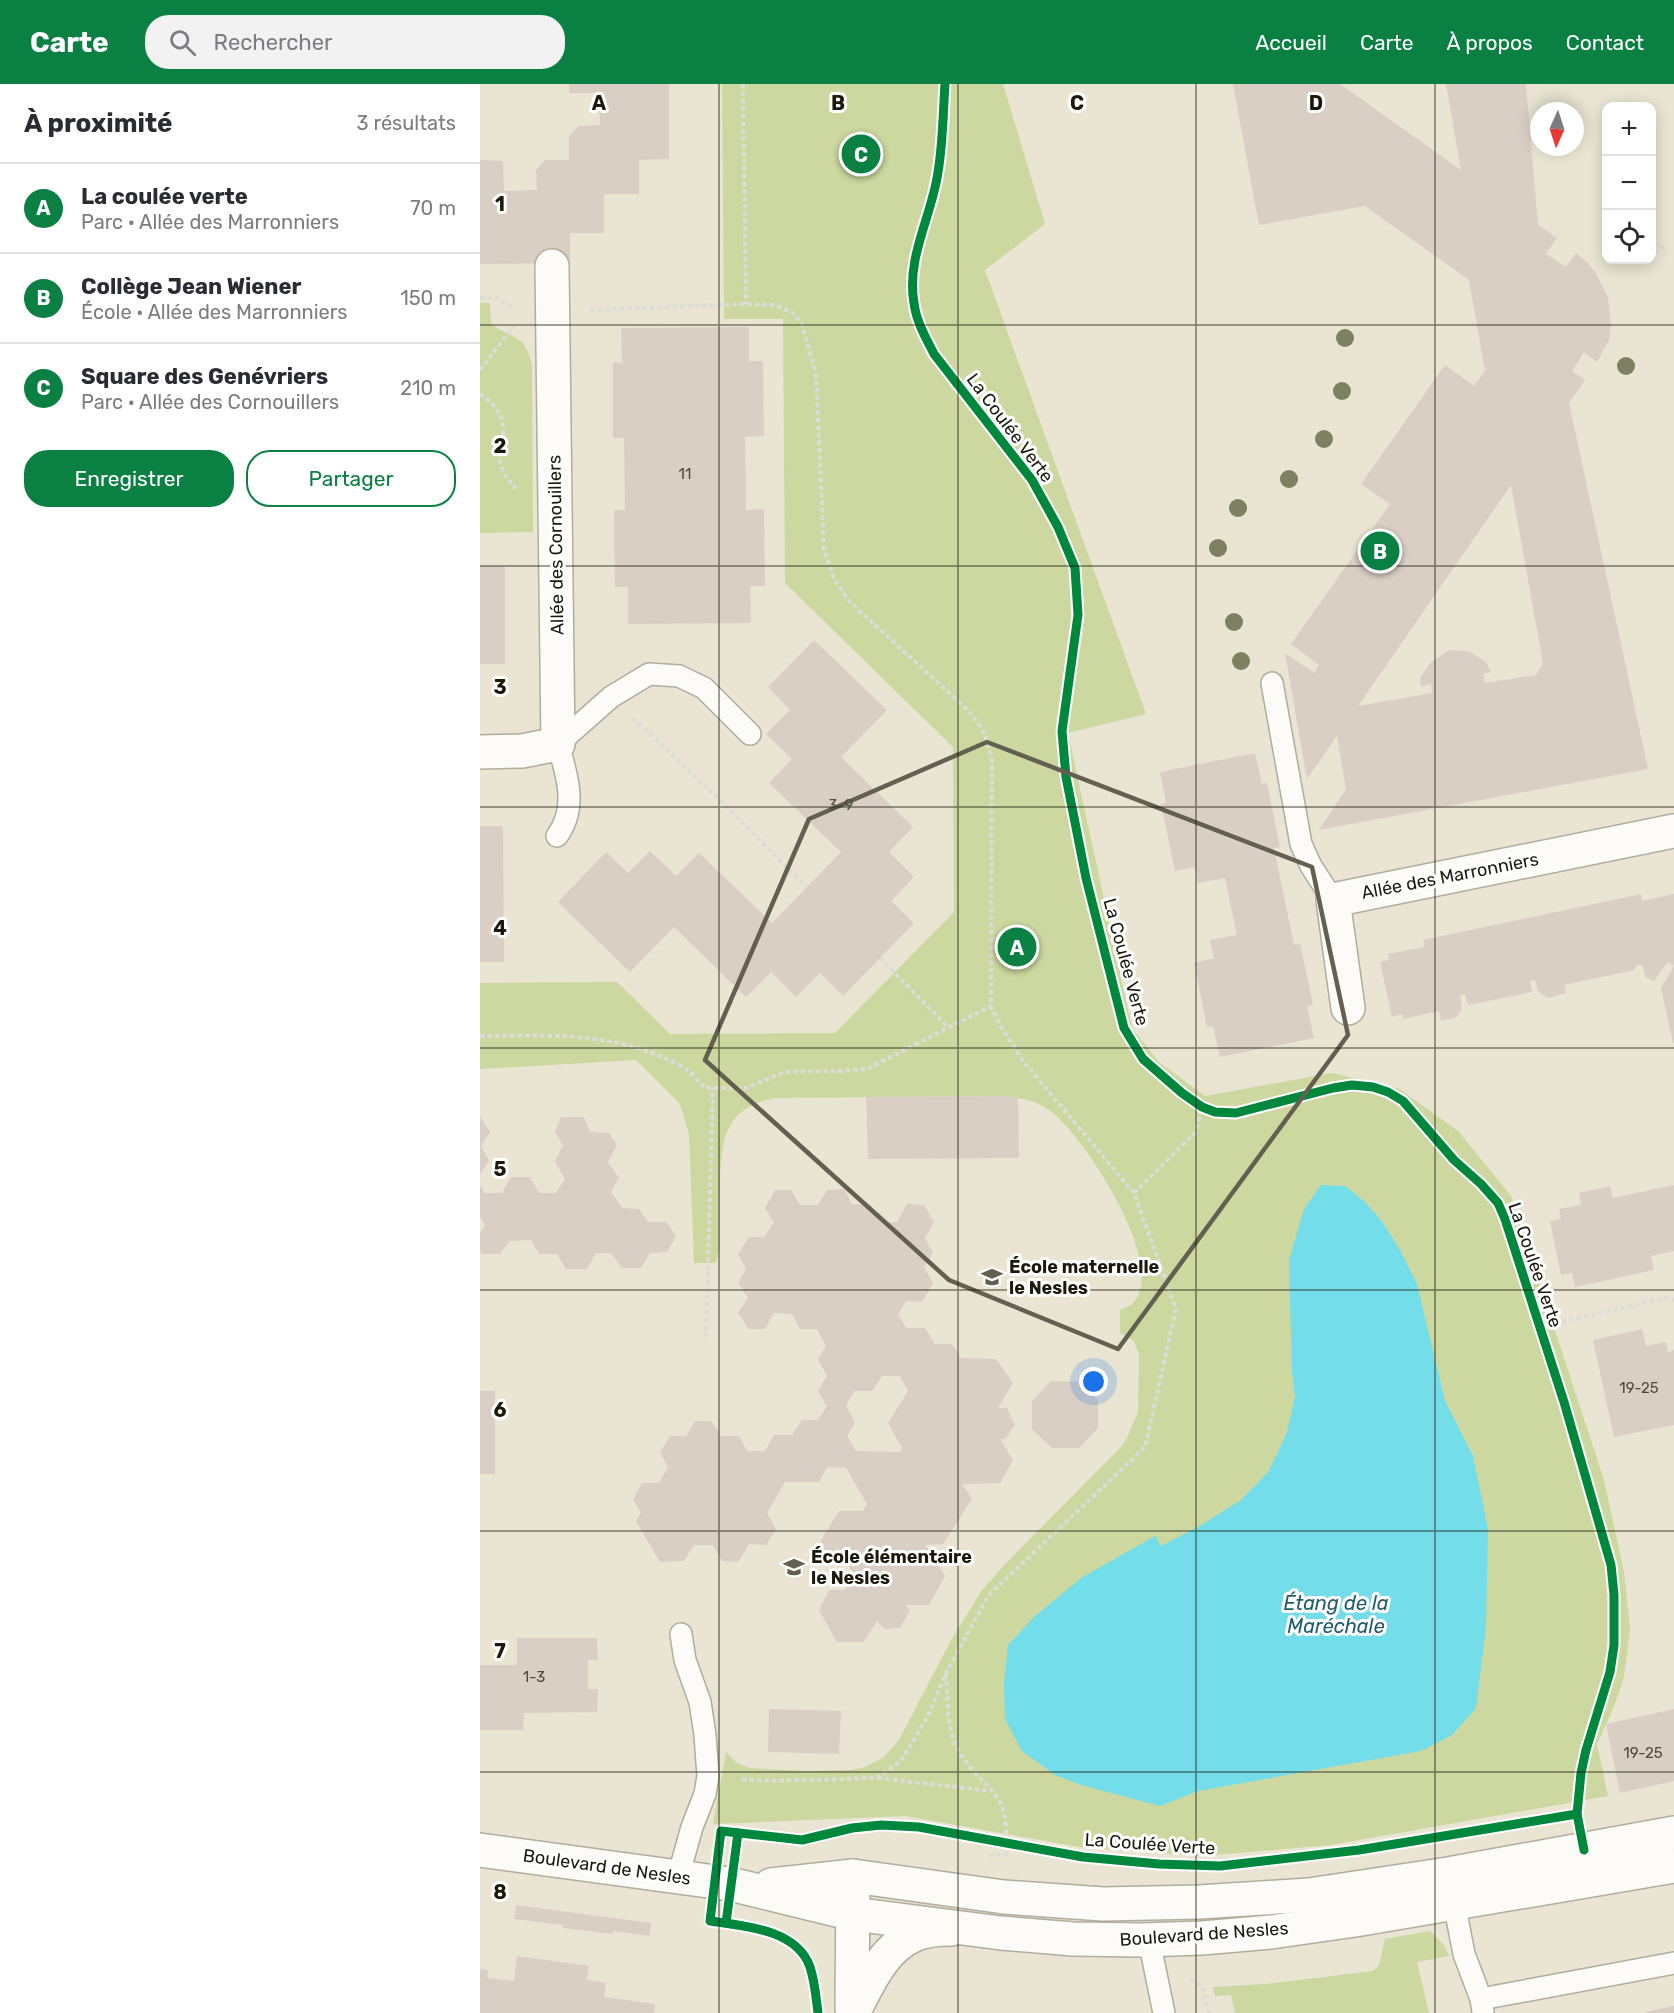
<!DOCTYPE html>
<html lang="fr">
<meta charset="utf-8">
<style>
body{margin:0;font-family:Rubik,sans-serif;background:#f2f2f3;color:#2b2b33}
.controls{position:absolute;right:18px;top:18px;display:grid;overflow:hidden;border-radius:12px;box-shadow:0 3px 15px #0003}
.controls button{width:54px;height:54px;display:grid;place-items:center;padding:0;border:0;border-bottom:2px solid #e1e1e2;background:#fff;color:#2b2b33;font:30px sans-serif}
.compass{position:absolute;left:1050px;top:18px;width:54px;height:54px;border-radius:50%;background:#fff;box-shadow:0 3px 15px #0003;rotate:183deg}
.you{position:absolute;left:614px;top:1298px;width:21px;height:21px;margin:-15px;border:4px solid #fff;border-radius:50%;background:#1a73e8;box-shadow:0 0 0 9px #1a73e833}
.badge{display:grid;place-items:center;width:39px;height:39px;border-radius:50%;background:#0b8043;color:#fff;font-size:20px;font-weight:700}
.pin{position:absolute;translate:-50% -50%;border:3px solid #fff;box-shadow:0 2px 6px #0006}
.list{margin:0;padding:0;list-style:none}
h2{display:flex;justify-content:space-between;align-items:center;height:78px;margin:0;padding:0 24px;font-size:26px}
h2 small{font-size:20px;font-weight:400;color:#7c7c81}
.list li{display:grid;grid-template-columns:39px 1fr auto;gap:18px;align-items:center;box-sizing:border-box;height:90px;padding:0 24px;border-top:2px solid #e1e1e2}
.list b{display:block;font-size:22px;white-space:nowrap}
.list p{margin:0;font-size:20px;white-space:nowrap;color:#7c7c81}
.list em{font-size:20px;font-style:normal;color:#7c7c81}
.actions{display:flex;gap:12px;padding:18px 24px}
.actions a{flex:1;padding:14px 0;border:2px solid #0b8043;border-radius:24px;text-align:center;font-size:21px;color:#0b8043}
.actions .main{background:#0b8043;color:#fff}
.icon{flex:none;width:33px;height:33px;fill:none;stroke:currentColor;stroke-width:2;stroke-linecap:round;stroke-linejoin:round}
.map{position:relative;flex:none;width:1194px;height:1929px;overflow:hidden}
header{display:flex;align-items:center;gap:36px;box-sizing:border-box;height:84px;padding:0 30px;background:#0b8043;color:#fff}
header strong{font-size:28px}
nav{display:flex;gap:33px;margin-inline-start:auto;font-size:21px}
.search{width:420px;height:54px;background:#f2f2f3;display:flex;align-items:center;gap:15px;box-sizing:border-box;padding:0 21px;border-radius:24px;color:#7c7c81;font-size:22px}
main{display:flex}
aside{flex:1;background:#fff}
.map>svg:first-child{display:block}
.green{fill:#ccd89f}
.water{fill:#73ddea}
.building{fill:#d9cfc5;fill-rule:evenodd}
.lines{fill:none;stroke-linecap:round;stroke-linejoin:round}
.service-casing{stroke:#b0ad9e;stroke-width:24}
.minor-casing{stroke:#b0ad9e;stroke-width:36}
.tertiary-casing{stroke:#b0ad9e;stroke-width:36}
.path{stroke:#dddcd6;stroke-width:4;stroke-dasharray:4.5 3;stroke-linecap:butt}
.service{stroke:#fcfbf8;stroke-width:21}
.minor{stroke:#fcfbf8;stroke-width:33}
.tertiary{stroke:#fcfbf8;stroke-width:33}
.cycleway-casing{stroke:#fff;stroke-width:13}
.cycleway{stroke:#00873e;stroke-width:9}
.tree{fill:#7d8061}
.marked{fill:none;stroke:#646051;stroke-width:4.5;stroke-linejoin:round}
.grid{fill:none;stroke:#1c190c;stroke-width:1.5;stroke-opacity:0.55}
.labels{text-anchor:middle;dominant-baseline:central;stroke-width:6;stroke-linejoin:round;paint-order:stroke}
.number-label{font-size:15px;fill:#4e4a3d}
.street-label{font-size:18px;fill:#1c190c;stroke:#fff}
.poi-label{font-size:18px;font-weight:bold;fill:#1c190c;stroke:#fff;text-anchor:start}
.water-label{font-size:20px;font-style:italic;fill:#225e69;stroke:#fff}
.grid-label{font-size:20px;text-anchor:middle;font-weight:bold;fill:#1c190c;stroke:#fff;stroke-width:6;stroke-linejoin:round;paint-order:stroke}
</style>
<header>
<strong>Carte</strong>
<div class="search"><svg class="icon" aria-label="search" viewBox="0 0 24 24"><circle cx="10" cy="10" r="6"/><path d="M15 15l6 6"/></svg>Rechercher</div>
<nav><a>Accueil</a><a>Carte</a><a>À propos</a><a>Contact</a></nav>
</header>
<main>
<aside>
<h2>À proximité<small>3 résultats</small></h2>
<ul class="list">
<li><span class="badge">A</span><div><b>La coulée verte</b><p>Parc · Allée des Marronniers</p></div><em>70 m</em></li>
<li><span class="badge">B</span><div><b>Collège Jean Wiener</b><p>École · Allée des Marronniers</p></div><em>150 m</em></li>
<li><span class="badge">C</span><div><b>Square des Genévriers</b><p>Parc · Allée des Cornouillers</p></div><em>210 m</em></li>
</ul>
<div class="actions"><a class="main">Enregistrer</a><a>Partager</a></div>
</aside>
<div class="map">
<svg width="1194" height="1929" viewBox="0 0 1194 1929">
<rect width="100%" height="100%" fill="#e9e5d2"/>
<!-- green -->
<g class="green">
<path d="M242,0H523L565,140L505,186L666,630L588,649L652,944L679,978L725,1012L852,989L918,1004L978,1047L1031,1112L1124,1396L1144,1488L1150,1545L1144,1593L1133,1625L1117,1660L1128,1712L851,1761L723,1772L605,1764L425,1732L233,1740L246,1668L257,1679L269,1684L326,1687L371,1686L385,1683L403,1674L419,1656L470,1558L502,1506L529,1476L641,1363L647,1354L658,1328L659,1270L653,1256L640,1249V1226C644,1224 650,1222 652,1220C691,1183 603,1052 572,1028C558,1017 541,1014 524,1012L295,1014C244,1024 241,1055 240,1101C240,1122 240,1144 240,1166L235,1179H214L209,1050L200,1020L156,976L0,985V899L137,898L190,950L355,949L474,828L473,663L305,499L303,235H244Z"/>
<path d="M0,219H10L11,240C34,257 44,248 52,281L53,448L0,449Z"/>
<polygon points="950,1847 964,1861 969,1872 937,1878 949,1929 755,1929 751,1911 735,1912 733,1903 785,1900 893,1887 899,1881 905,1855"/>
</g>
<!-- water -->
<polygon class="water" points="841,1101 865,1102 885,1118 903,1139 920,1166 937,1200 965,1317 993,1372 1008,1445 1006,1543 996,1624 972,1651 941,1667 718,1707 680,1722 601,1701 575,1691 542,1667 525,1635 524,1599 528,1561 554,1533 601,1494 675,1452 681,1462 718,1443 761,1416 788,1388 797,1370 807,1348 815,1312 812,1288 809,1176 824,1125"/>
<!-- building -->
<g class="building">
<polygon points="89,0 189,0 189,75 159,76 159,110 124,110 124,149 90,149 90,179 0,180 0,76 23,77 24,107 57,106 56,86 65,76 89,76 89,52 99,42 120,41 119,9 89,9"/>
<path d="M753,0H860L981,86L966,0H1046L1058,141L1077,154L1066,170L1086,183L1096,169L1107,178L1116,189L1128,213L1131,241L1129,256L1117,278L1104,268L1092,287L1105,296L1089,319L1168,685L839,746L866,705L857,652L827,695L805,569L834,589L839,581L811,560L910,420L881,400L965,281L994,302L1005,287L989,196L885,122L779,141ZM1031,401L1063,579L1056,591L1005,599L1003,590L1011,588L1006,578L988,567L970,566L950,579L940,594L941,603L951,600L952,609L878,622Z"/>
<polygon points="269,243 269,277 283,277 284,352 265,353 266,426 284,425 285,502 270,502 271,539 148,540 148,503 135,503 134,426 145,426 144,354 133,354 133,278 142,279 141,244"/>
<rect x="0" y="482" width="25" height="98"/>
<polygon points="334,556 407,626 361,673 433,743 409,768 434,793 411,817 434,839 363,912 340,889 316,913 291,888 266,913 194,843 150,888 78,818 126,768 148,789 170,767 196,792 219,769 292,839 361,768 289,699 312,675 286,650 310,626 288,603"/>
<polygon points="775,669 782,700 787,699 800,763 794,764 814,861 820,859 833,921 827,922 834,954 740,973 733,942 727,943 714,879 734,874 730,856 757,851 745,794 718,799 715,783 695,787 681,720 686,719 680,688"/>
<polygon points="0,742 23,742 24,878 0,878"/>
<polygon points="1161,810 1162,817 1194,810 1194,882 1188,878 1174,897 1165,893 1163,882 1157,880 1154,886 1084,901 1086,909 1068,914 1058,907 1055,896 1050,897 1052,908 988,921 985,910 980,912 982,924 977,933 961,937 959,927 923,935 922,930 912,933 900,878 909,876 908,870 945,863 943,856"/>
<polygon points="1194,882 1194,959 1193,959 1181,904"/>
<polygon points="525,1012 538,1014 539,1074 388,1075 386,1013"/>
<polygon points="0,1032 10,1048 1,1062 9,1077 0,1090"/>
<polygon points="81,1033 104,1033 110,1048 129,1049 137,1061 128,1078 139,1094 131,1108 142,1124 159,1125 168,1138 186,1138 196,1152 187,1168 170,1169 161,1184 142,1184 131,1169 116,1169 107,1185 86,1185 77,1170 59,1170 51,1156 29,1157 20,1170 2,1170 0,1166 0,1149 5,1141 0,1133 0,1100 4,1109 22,1109 31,1093 50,1093 59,1109 76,1109 85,1095 75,1078 83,1061 75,1048"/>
<polygon points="1194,1101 1194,1167 1171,1172 1174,1186 1095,1203 1092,1189 1081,1191 1070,1137 1081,1135 1079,1125 1101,1121 1099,1109 1130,1102 1133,1114"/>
<path d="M364,1105L372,1120L391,1121L400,1138H417L427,1120L444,1121L454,1138L445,1154L453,1169L444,1183L453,1199L442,1218L426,1217L418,1230L426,1244H445L455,1260H472L481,1274L516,1275L533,1299L518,1324H527L535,1341L525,1355H520L533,1376L520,1399L482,1400L492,1415L463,1460L445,1461L465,1492L449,1521H425L430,1526L420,1544L404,1545L397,1537L383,1558H357L339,1526L349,1506H365L374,1491L366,1477L350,1476L340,1458L359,1427H383L387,1420L366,1384L347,1383L339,1398H305L287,1429L296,1445L286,1461L269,1460L258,1478L242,1477L233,1461H214L204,1477L180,1478L156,1437L161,1429L153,1415L162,1399H179L188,1383L180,1368L190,1352H206L215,1337H231L241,1352H259L267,1367H285L294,1351H312L322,1336H338L347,1322L338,1307L347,1292L338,1275L346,1262L337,1245H320L312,1230L294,1229L285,1245H269L258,1229L268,1214L258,1199L266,1185L258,1170L269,1153H284L294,1138L285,1124L295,1106H311L320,1121H338L347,1106ZM402,1292H420L428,1307L408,1339L422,1364L420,1368L376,1367L367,1352L375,1338L366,1322L374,1307H392Z"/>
<polygon points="1162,1245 1166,1262 1186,1258 1188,1268 1194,1266 1194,1341 1134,1353 1113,1256"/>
<polygon points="571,1297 599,1298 618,1316 618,1344 599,1364 572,1364 552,1345 552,1317"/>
<rect x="0" y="1307" width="15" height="83"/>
<polygon points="37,1554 117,1554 118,1576 108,1576 108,1605 118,1605 117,1628 44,1629 43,1646 0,1646 0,1581 37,1581"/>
<polygon points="289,1625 361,1627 359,1670 288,1668"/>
<polygon points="1194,1625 1194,1697 1140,1709 1126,1640"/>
<polygon points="36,1821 171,1839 169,1852 133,1847 133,1850 83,1844 83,1841 34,1835"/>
<polygon points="37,1872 109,1882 107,1896 126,1899 124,1913 175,1920 174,1929 0,1929 0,1885 8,1886 7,1894 34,1897"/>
<polygon points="1194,1922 1194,1929 1166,1929 1165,1928"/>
</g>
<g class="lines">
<defs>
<g id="service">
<polyline points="792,599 821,760 831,782 853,816"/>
<path d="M77,752C98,724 87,691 78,660L131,613L169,590L199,592L224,604L270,650"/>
<polyline points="198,1793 212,1743 225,1710 228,1692 225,1651 220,1618 205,1576 201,1550"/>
<polyline points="972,1808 984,1870 1001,1915 1003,1928"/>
<polyline points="669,1856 684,1929"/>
<polyline points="1001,1915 1194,1879"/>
</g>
<g id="minor">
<polyline points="0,668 42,667 78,660 72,182"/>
<polyline points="868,924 853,816 1194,747"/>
<polyline points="372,1924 373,1792"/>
<path d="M373,1929C388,1901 402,1865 434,1851C445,1846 459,1845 471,1845"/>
</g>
<g id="tertiary">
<polyline points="0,1766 250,1800 373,1830 521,1849 593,1855 662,1856 722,1854 791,1848 875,1836 1194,1782"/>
<polyline points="291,1801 373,1792 524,1813 623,1820 719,1818 829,1811 968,1790 1194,1749"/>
</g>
</defs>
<!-- service casing -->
<use href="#service" class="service-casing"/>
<!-- minor casing -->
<use href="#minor" class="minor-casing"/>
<!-- tertiary casing -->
<use href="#tertiary" class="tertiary-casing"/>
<!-- path -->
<g class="path">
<polyline points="263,0 266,220"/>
<polyline points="1182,161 1185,171"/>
<polyline points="0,214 17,214 35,225"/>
<polyline points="110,226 266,220 294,221 312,228 322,240 336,290 344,465 354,495 370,518 491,629 505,650 512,677 511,922 520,941 543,977 654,1109 696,1225 665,1363 508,1512 466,1589 448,1632 421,1677 397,1694 292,1697 260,1695"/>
<polyline points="0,286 34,242"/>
<path d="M0,310C11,317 23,329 23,344C24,352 19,359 19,367C18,380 27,396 36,405"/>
<polyline points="153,634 244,720 326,803"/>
<polyline points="400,874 468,943"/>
<path d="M0,952C61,951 122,948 180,972C189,976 200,981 209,987C214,992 220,999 225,1004H267L304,988L360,987L387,985L511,922"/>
<polyline points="654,1109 715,1049 722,1023"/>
<polyline points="1060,1243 1186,1214 1194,1217"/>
<polyline points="226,1253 233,1004"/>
<path d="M466,1590C468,1614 466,1640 476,1662C487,1685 509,1699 521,1720C527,1731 527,1762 526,1775"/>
<polyline points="398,1694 511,1707"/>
<polyline points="244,1747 258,1749"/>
<polyline points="509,1771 526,1771"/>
<polyline points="710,1896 722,1902 729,1929"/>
</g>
<!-- service -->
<use href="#service" class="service"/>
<!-- minor -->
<use href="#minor" class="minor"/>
<!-- tertiary -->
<use href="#tertiary" class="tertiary"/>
<defs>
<g id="cycleway">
<path d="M465,0C463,29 463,59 458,88C452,132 426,173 434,219C436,237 446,254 454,270L552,396L578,443L595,484L598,531L582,647L586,693L606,794L644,944L663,975L702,1009L722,1023L735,1028L756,1029L853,1004L872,1001L893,1003L908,1008L923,1017L974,1076L1001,1100L1018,1119L1025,1135L1084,1318L1131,1481L1134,1511V1561L1130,1588L1106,1666L1101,1689L1097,1730L1104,1766"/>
<polyline points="246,1839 258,1749"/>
<path d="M338,1929C336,1914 335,1898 330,1883C317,1845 264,1842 230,1837L241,1747L322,1756L372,1744L401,1741L439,1743L603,1773L679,1780L740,1782L879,1766L1097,1730"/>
</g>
</defs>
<!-- cycleway casing -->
<use href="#cycleway" class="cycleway-casing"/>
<!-- cycleway -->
<use href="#cycleway" class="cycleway"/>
</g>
<!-- trees -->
<g class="tree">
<circle cx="865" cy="254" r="9"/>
<circle cx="1146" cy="282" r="9"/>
<circle cx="862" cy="307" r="9"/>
<circle cx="844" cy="355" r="9"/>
<circle cx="809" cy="395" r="9"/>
<circle cx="758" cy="424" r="9"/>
<circle cx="738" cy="464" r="9"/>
<circle cx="754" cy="538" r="9"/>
<circle cx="761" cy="577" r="9"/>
</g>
<!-- marked area -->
<path class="marked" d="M507,658L832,783L868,951L638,1265L469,1196L225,976L329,735Z"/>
<!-- grid -->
<path class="grid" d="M239,0V1929M478,0V1929M716,0V1929M955,0V1929M0,241H1194M0,482H1194M0,723H1194M0,964H1194M0,1206H1194M0,1447H1194M0,1688H1194"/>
<!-- icons -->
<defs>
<symbol id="school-bare" viewBox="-9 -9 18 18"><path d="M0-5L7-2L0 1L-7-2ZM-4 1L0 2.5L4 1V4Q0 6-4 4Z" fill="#646051" stroke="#fff" stroke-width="2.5" paint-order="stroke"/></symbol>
</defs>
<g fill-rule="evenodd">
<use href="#school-bare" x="497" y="1178" width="30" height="30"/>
<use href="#school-bare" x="299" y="1468" width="30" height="30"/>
</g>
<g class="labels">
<!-- number labels -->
<g class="number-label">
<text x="205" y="390">11</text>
<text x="361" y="721">3-9</text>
<text x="1159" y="1304">19-25</text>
<text x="54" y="1593">1-3</text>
<text x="1163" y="1669">19-25</text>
</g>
<!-- street labels -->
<g class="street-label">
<text transform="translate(530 344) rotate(53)">La Coulée Verte</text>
<text transform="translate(76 461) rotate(-91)">Allée des Cornouillers</text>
<text transform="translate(970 792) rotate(-11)">Allée des Marronniers</text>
<text transform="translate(646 878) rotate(75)">La Coulée Verte</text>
<text transform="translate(1055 1181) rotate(71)">La Coulée Verte</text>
<text transform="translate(670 1760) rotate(4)">La Coulée Verte</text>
<text transform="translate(127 1783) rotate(8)">Boulevard de Nesles</text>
<text transform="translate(724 1850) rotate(-4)">Boulevard de Nesles</text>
</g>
<!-- poi labels -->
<g class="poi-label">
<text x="529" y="1183">École maternelle<tspan x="529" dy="21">le Nesles</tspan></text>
<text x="331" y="1473">École élémentaire<tspan x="331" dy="21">le Nesles</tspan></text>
</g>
<!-- water labels -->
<g class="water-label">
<text x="856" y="1519">Étang de la<tspan x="856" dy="23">Maréchale</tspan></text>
</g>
</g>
<g class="grid-label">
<text x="119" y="26">A</text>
<text x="358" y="26">B</text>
<text x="597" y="26">C</text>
<text x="836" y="26">D</text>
<text x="20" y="127">1</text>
<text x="20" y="369">2</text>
<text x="20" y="610">3</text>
<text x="20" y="851">4</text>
<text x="20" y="1092">5</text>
<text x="20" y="1333">6</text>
<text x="20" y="1574">7</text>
<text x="20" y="1815">8</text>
</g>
</svg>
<div class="controls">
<button>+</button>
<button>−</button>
<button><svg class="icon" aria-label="locate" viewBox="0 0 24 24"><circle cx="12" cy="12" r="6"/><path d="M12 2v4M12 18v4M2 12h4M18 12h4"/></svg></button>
</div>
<svg class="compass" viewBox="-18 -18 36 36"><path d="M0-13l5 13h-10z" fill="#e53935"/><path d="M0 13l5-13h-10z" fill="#7c7c81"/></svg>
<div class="you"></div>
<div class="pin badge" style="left:537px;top:863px">A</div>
<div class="pin badge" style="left:900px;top:467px">B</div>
<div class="pin badge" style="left:381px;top:70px">C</div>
</div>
</main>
